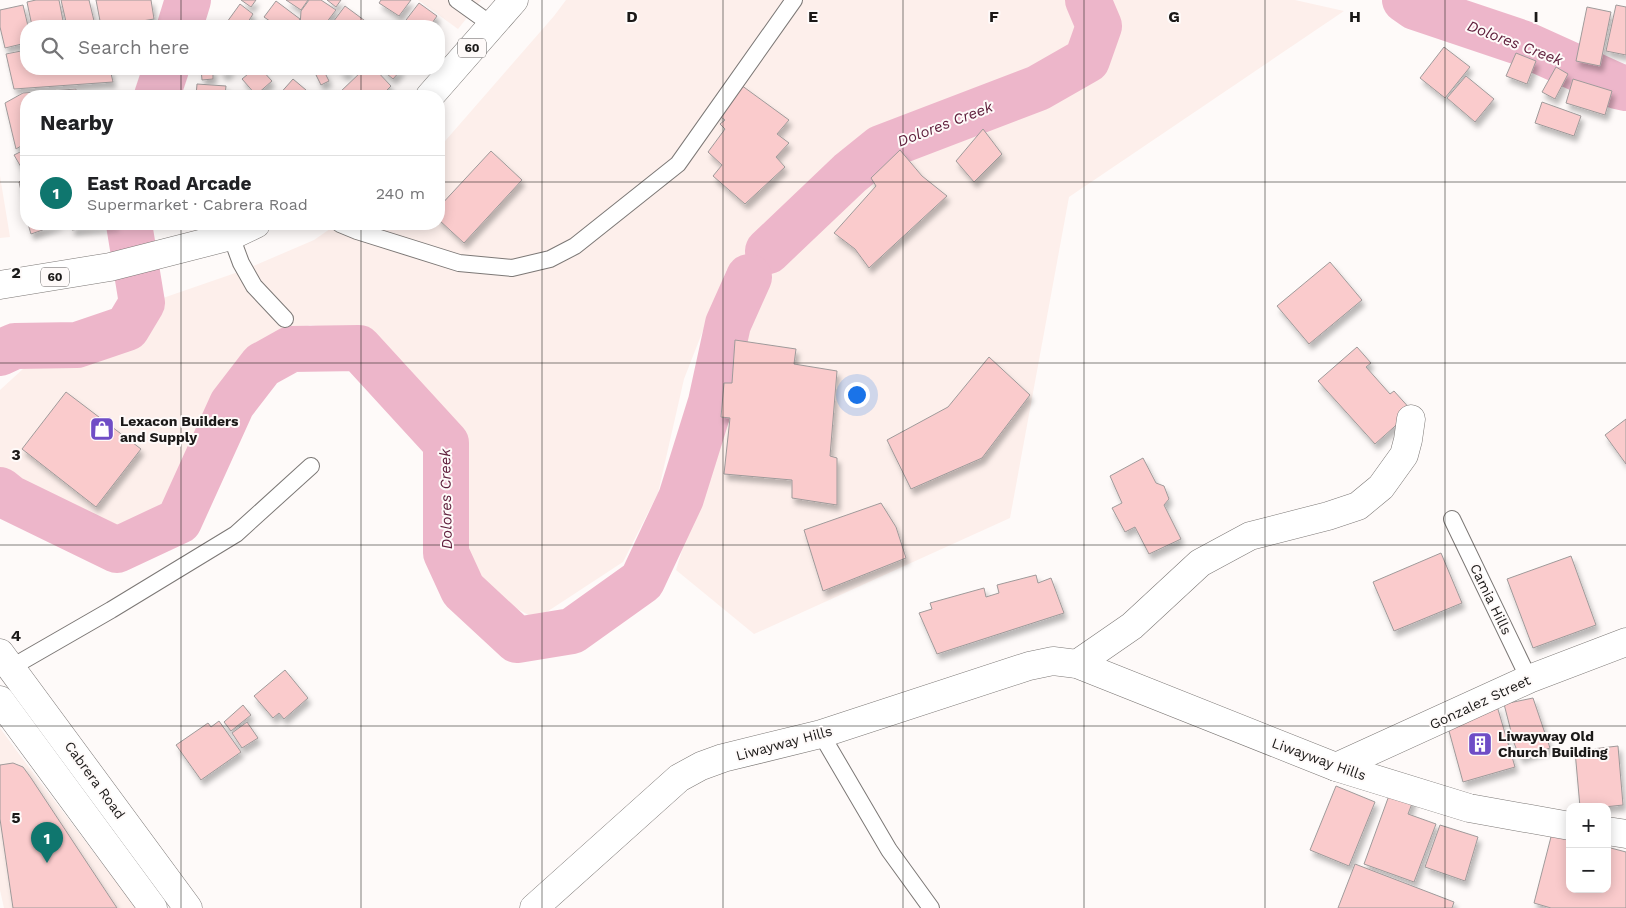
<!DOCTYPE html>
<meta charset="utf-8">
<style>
body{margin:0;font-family:"Work Sans",sans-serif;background:#f6f6f6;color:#202124}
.controls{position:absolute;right:15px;bottom:15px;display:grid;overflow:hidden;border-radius:10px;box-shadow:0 2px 12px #0003}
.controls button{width:45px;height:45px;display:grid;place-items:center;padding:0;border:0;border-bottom:1px solid #e0e0e0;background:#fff;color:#202124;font:25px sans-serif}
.you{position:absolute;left:856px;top:394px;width:18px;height:18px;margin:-12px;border:4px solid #fff;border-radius:50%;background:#1a73e8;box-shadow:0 0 0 8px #1a73e833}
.badge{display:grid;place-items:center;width:32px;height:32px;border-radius:50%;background:#0f766e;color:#fff;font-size:16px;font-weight:700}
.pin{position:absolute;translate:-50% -41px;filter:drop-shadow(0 1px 2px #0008)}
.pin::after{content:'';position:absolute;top:26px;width:18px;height:15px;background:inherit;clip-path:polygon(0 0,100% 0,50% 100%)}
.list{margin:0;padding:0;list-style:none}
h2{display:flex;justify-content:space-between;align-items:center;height:65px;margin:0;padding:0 20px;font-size:21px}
h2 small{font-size:16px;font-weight:400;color:#757577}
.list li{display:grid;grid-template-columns:32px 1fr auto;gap:15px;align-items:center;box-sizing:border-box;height:75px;padding:0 20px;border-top:1px solid #e0e0e0}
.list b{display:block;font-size:19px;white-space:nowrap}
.list p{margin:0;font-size:16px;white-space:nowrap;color:#757577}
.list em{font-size:16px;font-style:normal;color:#757577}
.icon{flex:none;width:28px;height:28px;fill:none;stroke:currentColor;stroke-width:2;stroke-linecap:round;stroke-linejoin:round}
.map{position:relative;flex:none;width:1626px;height:908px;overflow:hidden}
.search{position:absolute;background:#fff;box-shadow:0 2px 12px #0003;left:20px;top:20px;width:425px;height:55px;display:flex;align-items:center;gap:12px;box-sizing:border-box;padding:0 18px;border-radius:20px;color:#757577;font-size:19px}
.panel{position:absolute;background:#fff;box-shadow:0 2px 12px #0003;left:20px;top:90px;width:425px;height:140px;border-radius:20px}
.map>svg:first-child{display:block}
.built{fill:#fdefeb}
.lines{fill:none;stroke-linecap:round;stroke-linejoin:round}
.river{stroke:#edb6ca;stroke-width:46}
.building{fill:#facbcc;stroke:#9f9a9a;filter:url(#shadow)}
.lane-casing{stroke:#7c7876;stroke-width:18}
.street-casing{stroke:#7c7876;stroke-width:29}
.secondary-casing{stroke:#7c7876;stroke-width:29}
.primary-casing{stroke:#7c7876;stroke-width:29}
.lane{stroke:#fff;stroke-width:16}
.street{stroke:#fff;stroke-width:28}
.secondary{stroke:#fff;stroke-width:28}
.primary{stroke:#fff;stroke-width:28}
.grid{fill:none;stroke:#1b1918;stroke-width:1;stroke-opacity:0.55}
.labels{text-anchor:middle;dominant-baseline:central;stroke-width:4;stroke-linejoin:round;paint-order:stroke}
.shield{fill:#fefaf9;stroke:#5f5c5c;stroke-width:1}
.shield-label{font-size:12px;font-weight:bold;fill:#1b1918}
.poi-label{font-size:14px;font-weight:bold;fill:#1b1918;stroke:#fefaf9;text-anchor:start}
.street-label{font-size:14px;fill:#1b1918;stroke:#fefaf9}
.water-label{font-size:15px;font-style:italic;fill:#60203d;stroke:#fefaf9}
.grid-label{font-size:16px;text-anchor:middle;font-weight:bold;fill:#1b1918;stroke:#fefaf9;stroke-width:4;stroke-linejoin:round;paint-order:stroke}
</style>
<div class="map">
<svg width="1626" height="908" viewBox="0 0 1626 908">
<defs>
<filter id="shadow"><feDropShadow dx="3" dy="5.5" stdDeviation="2.5" flood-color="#0004"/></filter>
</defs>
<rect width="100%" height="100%" fill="#fefaf9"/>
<!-- built -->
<g class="built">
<polygon points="418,0 481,0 458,29"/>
<polygon points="566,0 1295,0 1344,11 1069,197 1010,518 754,634 676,570 697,501 735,325 760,288 727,269 684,379 658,493 623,562 536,619 480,589 465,556 463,432 360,332 310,325 273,341 234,376 181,468 172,508 158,525 122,533 36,493 0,472 0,390 36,357 119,352 150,326 163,298 244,270 314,240 337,224 439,224 439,148 554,16"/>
<polygon points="0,176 10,237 0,238"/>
<polygon points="0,728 19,754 136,908 4,908 0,890"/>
</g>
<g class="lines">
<!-- river -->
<g class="river">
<polyline points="1405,0 1415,7 1522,43 1617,86 1626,88"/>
<polyline points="180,26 188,0"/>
<polyline points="157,96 166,69"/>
<polyline points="768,251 850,173 881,148 1038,88 1087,60 1099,26 1088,0"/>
<polyline points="0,353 15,346 77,345 127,328 142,303 129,224"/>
<polyline points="0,490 10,498 117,550 179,521 232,404 262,365 291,349 359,348 446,443 446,553 463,590 517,640 572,631 642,581 681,498 711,402 728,324 749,277"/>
</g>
</g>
<!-- building -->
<g class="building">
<polygon points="36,0 59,0 64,26 32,26 27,2"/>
<polygon points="61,0 89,0 95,25 67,26"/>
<polygon points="96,0 151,0 154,19 113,26 101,26"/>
<polygon points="241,0 256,0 251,7"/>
<polygon points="286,0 308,0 301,10"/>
<polygon points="309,0 321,0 336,10 326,23 327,26 300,26 301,11"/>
<polygon points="327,0 341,0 336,7"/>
<polygon points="381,0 411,0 399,16 379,3"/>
<polygon points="276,1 300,19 295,26 277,26 264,17"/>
<polygon points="419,3 437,16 430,26 414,26 406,20"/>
<polygon points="240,4 253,14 248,22 255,26 234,26 227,22"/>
<polygon points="23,5 28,26 26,26 26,43 5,48 0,27 0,10"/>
<polygon points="1616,5 1626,7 1626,55 1606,51"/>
<polygon points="345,6 372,26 330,26"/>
<polygon points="1587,7 1611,12 1600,66 1576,61"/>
<polygon points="1444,47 1470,67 1445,98 1420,78"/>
<polygon points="26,50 26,69 110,69 113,82 14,89 6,54"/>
<polygon points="1516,53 1536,61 1527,84 1506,76"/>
<polygon points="1556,67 1568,74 1555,99 1542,92"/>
<polygon points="201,69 213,69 213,79 202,80"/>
<polygon points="219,69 232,69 225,75"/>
<polygon points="254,69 261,69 272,81 256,95 242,79"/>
<polygon points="338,69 351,69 346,75"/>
<polygon points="364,69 375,69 391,86 381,96 341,96 338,94"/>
<polygon points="381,69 402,69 393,79"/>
<polygon points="324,71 329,81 321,85 316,75"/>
<polygon points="1466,76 1494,99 1475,122 1447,98"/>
<polygon points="293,79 306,90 300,96 278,96"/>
<polygon points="1573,79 1612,91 1605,115 1566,103"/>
<polygon points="197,84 226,86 225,96 196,96"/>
<polygon points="741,85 789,120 777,134 789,143 776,157 785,167 745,204 713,176 722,165 708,152 725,129 720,124 725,120 718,115"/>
<polygon points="76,89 77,96 26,96 26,143 16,149 5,103 23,93"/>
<polygon points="1542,102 1581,116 1574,136 1535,123"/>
<polygon points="983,129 1002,154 974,182 956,161"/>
<polygon points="26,149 26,174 25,174 14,155"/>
<polygon points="900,150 922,176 947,196 869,268 855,249 834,233 876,186 871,178"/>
<polygon points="491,151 522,180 464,243 439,220 439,207"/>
<polygon points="26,177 26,214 19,182"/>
<polygon points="28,224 60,224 31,234"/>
<polygon points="72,224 116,224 116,225 72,230"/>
<polygon points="1330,262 1362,300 1309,344 1277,306"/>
<polygon points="735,340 796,349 794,364 837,371 830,456 837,458 837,505 792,498 792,480 724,474 730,418 721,417 724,383 732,383"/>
<polygon points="1357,347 1371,363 1366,367 1390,394 1394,391 1412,411 1375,444 1318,381"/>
<polygon points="989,357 1030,395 982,458 911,489 887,440 948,407"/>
<polygon points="66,392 141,449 96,507 22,449"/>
<polygon points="1626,419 1626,464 1605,435"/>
<polygon points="1143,458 1156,483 1164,486 1169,499 1164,505 1181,539 1149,554 1135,527 1125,532 1112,508 1122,503 1110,476"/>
<polygon points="881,503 896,527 906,558 823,591 804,530"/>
<polygon points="1441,553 1462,603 1394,631 1373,582"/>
<polygon points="1571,556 1596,625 1533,648 1507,579"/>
<polygon points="1036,575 1038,583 1051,578 1064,613 937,654 919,613 932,609 930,603 984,588 986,597 999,593 997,585"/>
<polygon points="285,670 308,698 284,719 279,713 273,718 254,696"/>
<polygon points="1533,698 1550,748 1520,758 1514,743 1504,704"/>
<polygon points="243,705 251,715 231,731 224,722"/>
<polygon points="1497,706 1515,767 1463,782 1446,720"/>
<polygon points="219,721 241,752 201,780 176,745 208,723 211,727"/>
<polygon points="247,722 258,738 242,748 232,733"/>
<polygon points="1618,746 1623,805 1604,807 1580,807 1575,751"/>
<polygon points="13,763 23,767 31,778 117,908 13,908 0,819 0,765"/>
<polygon points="1336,786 1375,802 1349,866 1310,850"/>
<polygon points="1391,790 1414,798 1408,814 1436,824 1414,882 1364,864"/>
<polygon points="1440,825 1478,837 1465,881 1425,867"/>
<polygon points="1552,833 1570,837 1570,889 1607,889 1607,847 1626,852 1626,908 1551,908 1534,903"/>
<polygon points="1355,864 1454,902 1452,908 1338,908"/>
</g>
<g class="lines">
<defs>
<g id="lane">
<polyline points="457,0 492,25"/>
<polyline points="340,224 357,231 459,263 512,268 550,259 575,246 678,164 794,0"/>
<polyline points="231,236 241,263 254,286 285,319"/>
<polyline points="1452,519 1529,679"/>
<polyline points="12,667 111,610 236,534 311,466"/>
<polyline points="821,734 889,850 931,908"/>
</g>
<g id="street">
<polyline points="1077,664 1132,626 1200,563 1250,536 1328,516 1358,506 1381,487 1404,455 1408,440 1411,419"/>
<polyline points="1336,767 1529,679 1626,642"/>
<polyline points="1607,831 1626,834"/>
<polyline points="534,908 679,778 701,766 723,758 821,734 1029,666 1053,661 1077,664 1336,767 1469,808 1570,826"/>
</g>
<g id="secondary">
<polyline points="0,653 188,908"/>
<polyline points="0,700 153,908"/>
</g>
<g id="primary">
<polyline points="430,96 514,0"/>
<polyline points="0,285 110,267 231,236 256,224"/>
</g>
</defs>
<!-- lane casing -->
<use href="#lane" class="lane-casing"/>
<!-- street casing -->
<use href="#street" class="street-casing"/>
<!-- secondary casing -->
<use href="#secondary" class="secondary-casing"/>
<!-- primary casing -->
<use href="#primary" class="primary-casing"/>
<!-- lane -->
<use href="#lane" class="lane"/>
<!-- street -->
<use href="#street" class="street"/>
<!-- secondary -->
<use href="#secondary" class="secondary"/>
<!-- primary -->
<use href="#primary" class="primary"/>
</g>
<!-- grid -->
<path class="grid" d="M181,0V26M361,0V26M542,0V908M723,0V908M903,0V908M1084,0V908M1265,0V908M1445,0V908M181,69V96M361,69V96M0,182H26M439,182H1626M181,224V908M361,224V908M0,363H1626M0,545H1626M0,726H1626"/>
<!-- icons -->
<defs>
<symbol id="shop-square" viewBox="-11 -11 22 22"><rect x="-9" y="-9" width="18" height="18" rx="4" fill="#6f4dc6" stroke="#fefaf9"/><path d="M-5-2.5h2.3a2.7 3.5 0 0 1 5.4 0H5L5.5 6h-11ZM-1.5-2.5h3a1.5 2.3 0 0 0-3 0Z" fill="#fff"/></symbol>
<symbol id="building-square" viewBox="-11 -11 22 22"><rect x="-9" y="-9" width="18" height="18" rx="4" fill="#6f4dc6" stroke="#fefaf9"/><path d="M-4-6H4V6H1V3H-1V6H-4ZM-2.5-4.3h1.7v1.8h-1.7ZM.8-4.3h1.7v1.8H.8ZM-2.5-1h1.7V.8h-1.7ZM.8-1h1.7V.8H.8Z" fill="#fff"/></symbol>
</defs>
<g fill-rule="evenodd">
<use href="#shop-square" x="88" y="415" width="28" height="28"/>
<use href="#building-square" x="1466" y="730" width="28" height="28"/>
</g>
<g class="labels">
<!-- shield labels -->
<g class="shield">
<rect x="458" y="38.5" width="28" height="19" rx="4"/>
<rect x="41" y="267.5" width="28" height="19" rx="4"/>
</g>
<g class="shield-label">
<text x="472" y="48">60</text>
<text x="55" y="277">60</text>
</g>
<!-- poi labels -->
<g class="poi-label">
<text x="120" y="421">Lexacon Builders<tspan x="120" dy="16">and Supply</tspan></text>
<text x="1498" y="736">Liwayway Old<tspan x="1498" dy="16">Church Building</tspan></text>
</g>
<!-- street labels -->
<g class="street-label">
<text transform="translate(1491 599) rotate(64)">Camia Hills</text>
<text transform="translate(1480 702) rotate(-25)">Gonzalez Street</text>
<text transform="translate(784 743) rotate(-15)">Liwayway Hills</text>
<text transform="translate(1319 759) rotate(20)">Liwayway Hills</text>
<text transform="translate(95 780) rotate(54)">Cabrera Road</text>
</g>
<!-- water labels -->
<g class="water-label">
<text transform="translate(1515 43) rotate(21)">Dolores Creek</text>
<text transform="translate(945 124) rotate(-21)">Dolores Creek</text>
<text transform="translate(446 499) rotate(-91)">Dolores Creek</text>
</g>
</g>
<g class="grid-label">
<text x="632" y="22">D</text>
<text x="813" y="22">E</text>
<text x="994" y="22">F</text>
<text x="1174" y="22">G</text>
<text x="1355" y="22">H</text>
<text x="1536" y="22">I</text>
<text x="16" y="278">2</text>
<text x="16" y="460">3</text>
<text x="16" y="641">4</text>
<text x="16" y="823">5</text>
</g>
</svg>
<div class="controls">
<button>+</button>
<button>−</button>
</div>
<div class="you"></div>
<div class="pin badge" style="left:47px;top:863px">1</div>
<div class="search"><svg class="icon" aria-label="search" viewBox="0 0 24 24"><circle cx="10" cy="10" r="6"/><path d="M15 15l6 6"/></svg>Search here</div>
<section class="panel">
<h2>Nearby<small></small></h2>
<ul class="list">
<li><span class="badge">1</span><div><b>East Road Arcade</b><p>Supermarket · Cabrera Road</p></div><em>240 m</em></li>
</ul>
</section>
</div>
